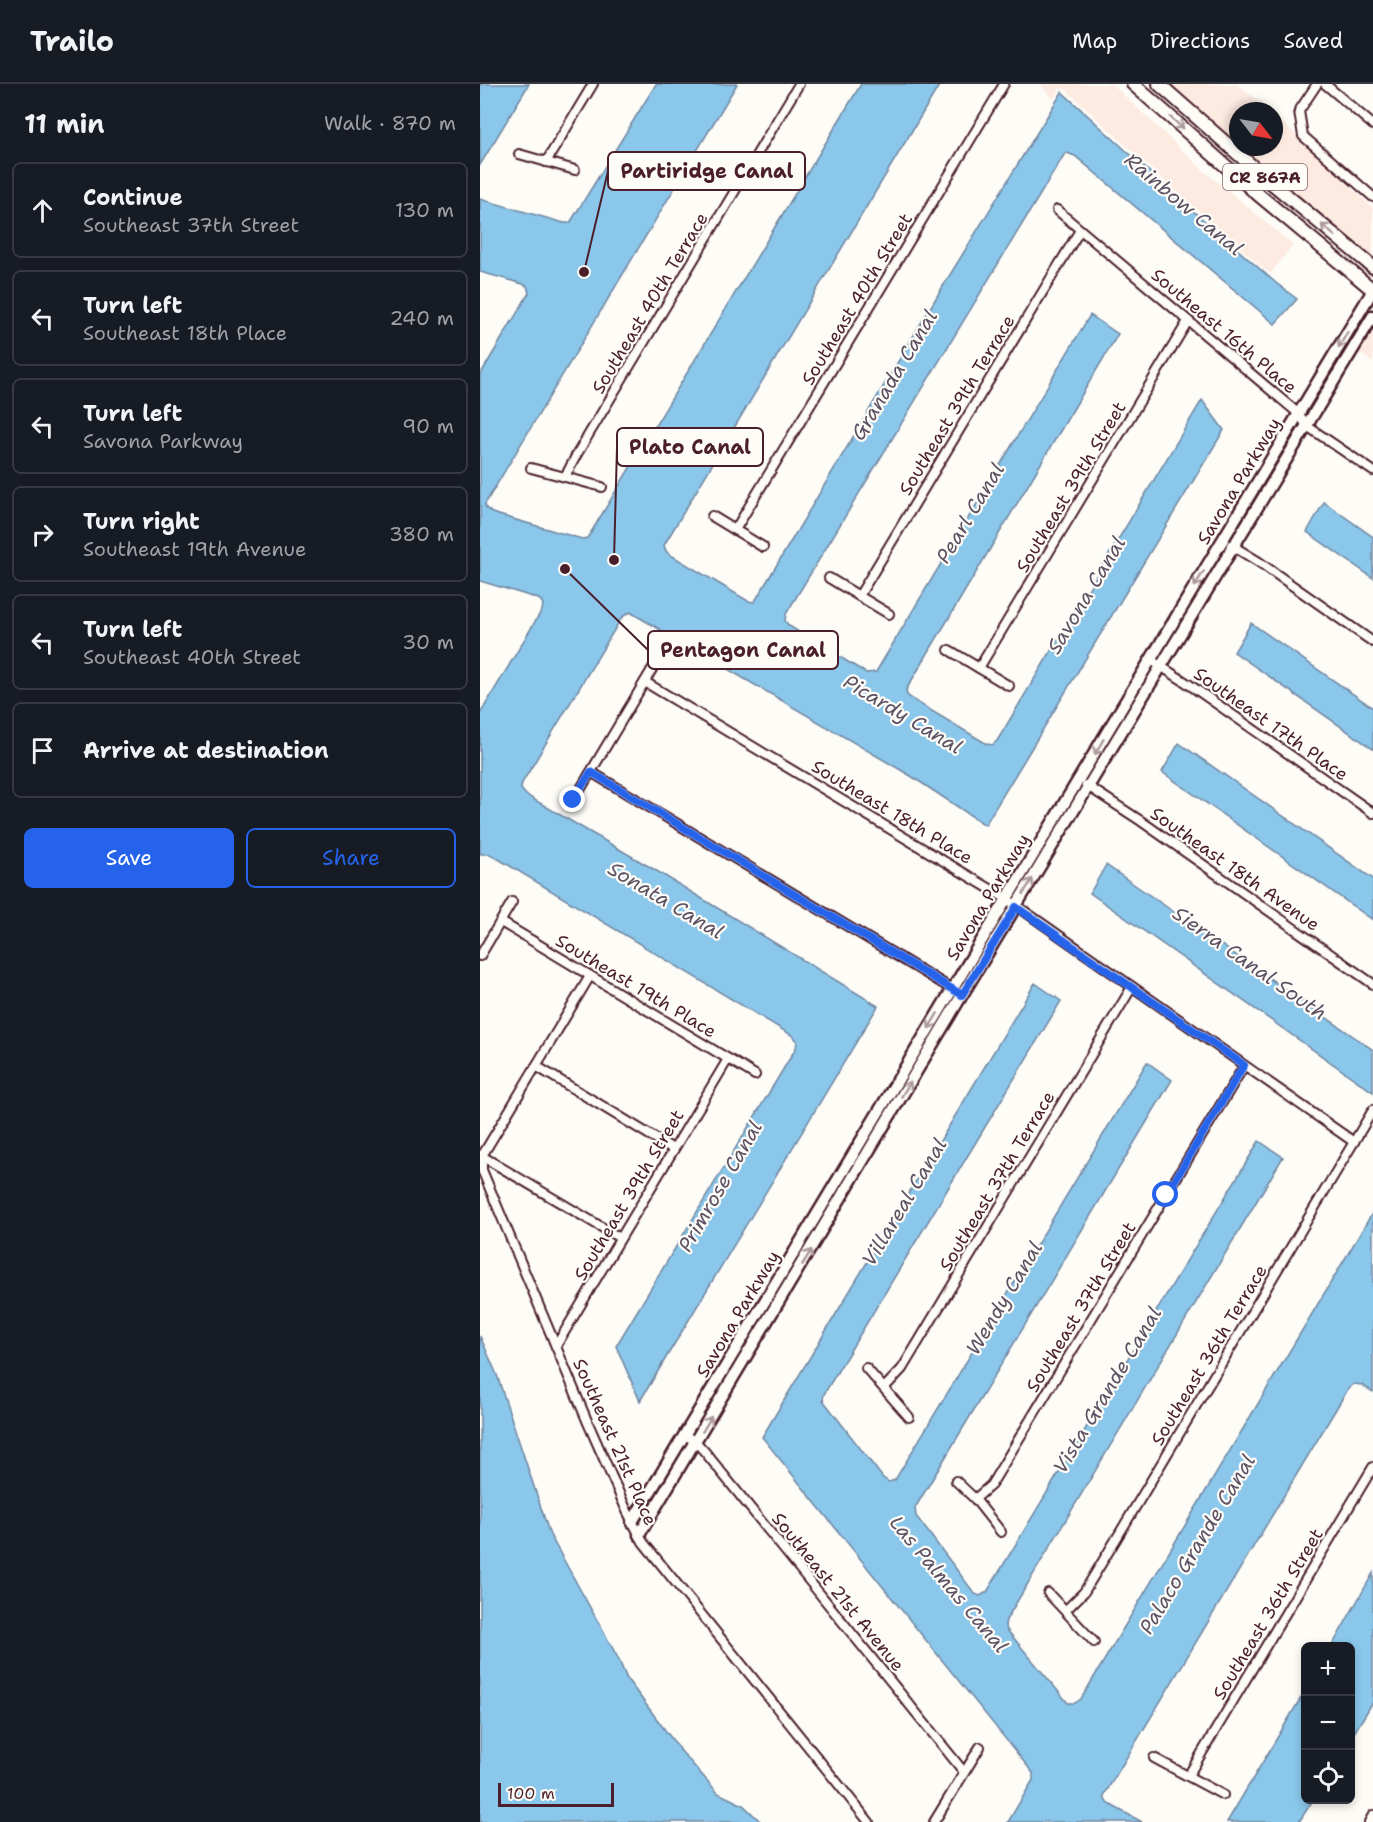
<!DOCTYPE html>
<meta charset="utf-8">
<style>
body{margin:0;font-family:"Shantell Sans",sans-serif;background:#20242c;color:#f1f3f6}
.controls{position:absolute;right:18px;bottom:18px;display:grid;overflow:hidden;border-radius:9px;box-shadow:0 3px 9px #0003}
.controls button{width:54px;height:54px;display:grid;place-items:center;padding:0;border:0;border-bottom:2px solid #363941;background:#171b24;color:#f1f3f6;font:30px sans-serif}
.compass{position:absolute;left:749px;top:18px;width:54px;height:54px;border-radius:50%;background:#171b24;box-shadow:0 3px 9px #0003;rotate:121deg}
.scale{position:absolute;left:18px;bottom:15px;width:116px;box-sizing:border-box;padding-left:6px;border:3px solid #4a1f2b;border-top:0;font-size:16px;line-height:21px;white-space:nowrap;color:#4a1f2b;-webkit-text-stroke:4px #fdfcf7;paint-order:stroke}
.stop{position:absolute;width:18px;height:18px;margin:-14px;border:4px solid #2563eb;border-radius:50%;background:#fff}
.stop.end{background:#2563eb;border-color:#fff;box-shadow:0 2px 6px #0008}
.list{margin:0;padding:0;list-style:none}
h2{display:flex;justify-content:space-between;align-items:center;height:78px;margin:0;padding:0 24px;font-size:26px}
h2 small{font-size:20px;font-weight:400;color:#9ea1a6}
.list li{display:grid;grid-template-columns:39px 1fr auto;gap:18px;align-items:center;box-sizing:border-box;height:96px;margin:0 12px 12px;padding:0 12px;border:2px solid #363941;border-radius:9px}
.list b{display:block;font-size:22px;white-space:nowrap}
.list p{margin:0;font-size:20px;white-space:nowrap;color:#9ea1a6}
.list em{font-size:20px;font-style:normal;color:#9ea1a6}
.actions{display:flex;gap:12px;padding:18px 24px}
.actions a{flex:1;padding:14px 0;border:2px solid #2563eb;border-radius:9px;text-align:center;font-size:21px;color:#2563eb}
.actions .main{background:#2563eb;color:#fff}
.icon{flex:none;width:33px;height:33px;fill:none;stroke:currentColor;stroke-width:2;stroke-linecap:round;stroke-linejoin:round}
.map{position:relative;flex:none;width:893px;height:1738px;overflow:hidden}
header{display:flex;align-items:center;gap:36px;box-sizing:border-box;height:84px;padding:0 30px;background:#171b24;border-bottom:2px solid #363941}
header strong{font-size:28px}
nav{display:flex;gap:33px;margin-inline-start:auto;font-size:21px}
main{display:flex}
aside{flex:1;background:#171b24}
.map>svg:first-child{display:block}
.built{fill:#fdebe2}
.water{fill:#8ac7ea;stroke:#70849e;stroke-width:1.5}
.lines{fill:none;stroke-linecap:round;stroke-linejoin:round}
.minor-casing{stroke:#4a1f2b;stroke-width:12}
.tertiary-casing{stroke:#4a1f2b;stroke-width:15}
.primary-casing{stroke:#4a1f2b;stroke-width:16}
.minor{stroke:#fdfcf7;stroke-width:8}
.tertiary{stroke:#fdfcf7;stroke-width:10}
.primary{stroke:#fdfcf7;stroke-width:12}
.oneway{stroke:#ac999b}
.route{stroke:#2563eb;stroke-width:8}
.labels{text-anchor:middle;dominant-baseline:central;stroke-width:4.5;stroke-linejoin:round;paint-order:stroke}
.shield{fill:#fdfcf7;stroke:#806168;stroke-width:1.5}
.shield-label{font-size:16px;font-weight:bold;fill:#4a1f2b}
.street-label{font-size:18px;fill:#4a1f2b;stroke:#fdfcf7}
.water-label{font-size:20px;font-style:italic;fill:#5d5164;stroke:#fdfcf7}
.leader{fill:none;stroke:#4a1f2b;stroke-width:2}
.callout-dot{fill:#4a1f2b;stroke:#fdfcf7;stroke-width:2}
.callout{fill:#fdfcf7;stroke:#4a1f2b;stroke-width:2}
.callout-label{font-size:20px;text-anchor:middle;font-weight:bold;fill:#4a1f2b}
</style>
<header>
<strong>Trailo</strong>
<nav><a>Map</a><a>Directions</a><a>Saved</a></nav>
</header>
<main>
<aside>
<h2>11 min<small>Walk · 870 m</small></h2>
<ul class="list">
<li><svg class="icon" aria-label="ahead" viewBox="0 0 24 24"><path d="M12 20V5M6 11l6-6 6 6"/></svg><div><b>Continue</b><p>Southeast 37th Street</p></div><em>130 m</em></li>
<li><svg class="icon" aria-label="left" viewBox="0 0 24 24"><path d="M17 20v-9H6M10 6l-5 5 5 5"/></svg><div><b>Turn left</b><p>Southeast 18th Place</p></div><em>240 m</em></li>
<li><svg class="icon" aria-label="left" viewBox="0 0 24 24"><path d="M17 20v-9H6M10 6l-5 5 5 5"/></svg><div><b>Turn left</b><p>Savona Parkway</p></div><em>90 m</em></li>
<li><svg class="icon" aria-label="right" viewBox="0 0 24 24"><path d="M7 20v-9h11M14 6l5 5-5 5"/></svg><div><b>Turn right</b><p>Southeast 19th Avenue</p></div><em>380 m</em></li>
<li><svg class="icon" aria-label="left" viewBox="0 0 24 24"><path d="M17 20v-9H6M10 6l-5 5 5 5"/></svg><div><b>Turn left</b><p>Southeast 40th Street</p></div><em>30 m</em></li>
<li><svg class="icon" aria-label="arrive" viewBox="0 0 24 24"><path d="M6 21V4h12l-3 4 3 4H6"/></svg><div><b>Arrive at destination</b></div></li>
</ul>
<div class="actions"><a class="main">Save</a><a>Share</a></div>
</aside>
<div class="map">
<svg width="893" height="1738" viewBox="0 0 893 1738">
<rect width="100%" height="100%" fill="#fdfcf7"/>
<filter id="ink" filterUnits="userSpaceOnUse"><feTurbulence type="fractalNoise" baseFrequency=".0167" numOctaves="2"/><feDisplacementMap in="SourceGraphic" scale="12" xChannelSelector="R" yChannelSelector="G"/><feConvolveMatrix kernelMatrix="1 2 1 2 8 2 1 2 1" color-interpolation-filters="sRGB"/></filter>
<g filter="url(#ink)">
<!-- built -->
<g class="built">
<polygon points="560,0 632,0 723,86 813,161 790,190 690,102 585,5 580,5 573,15"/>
<polygon points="685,0 757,0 790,26 758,27 758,63 794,63 794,30 893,124 893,178 785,88"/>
<polygon points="893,240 893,279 877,267"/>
</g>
<!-- water -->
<g class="water">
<polygon points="0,0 49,0 0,81"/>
<path d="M176,0H257L5,420L6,424L12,429L102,455L107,454L110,450L381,0H460L184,461L186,467L189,470L268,517L274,518L277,514L465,199L582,8L687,104L796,199L817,215L795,240L595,72L587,69L584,71L306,530L305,537L309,542L386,589L396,588L610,231L638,250L426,606L427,611L435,617L507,660L512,661L517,657L722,316L744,346L505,741L431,692L150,528L142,533L42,699L41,705L46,711L175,786L398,922L160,1317L136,1262L316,964L317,957L313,952L10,770H0V630L62,526C64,520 62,516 56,514L0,497V291L49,209L47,202L43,200L0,188V115L84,139H90Z"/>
<polygon points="844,418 893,453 893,494 827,448"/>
<polygon points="771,539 893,624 893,665 754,568"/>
<polygon points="699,659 893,795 893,836 682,688"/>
<polygon points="626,781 893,966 893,1008 610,809"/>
<polygon points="555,899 581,917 344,1310 343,1316 403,1394 409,1398 415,1396 667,978 692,996 435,1424 436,1432 495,1510 500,1512 507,1508 779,1057 803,1073 526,1536 525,1541 527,1546 588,1619 595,1619 601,1615 893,1128 893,1308 882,1301 874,1300 868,1305 626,1708 624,1712 627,1719 662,1738 528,1738 553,1696 553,1689 282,1353"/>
<polygon points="0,1252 17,1291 70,1451 138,1574 147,1595 200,1666 238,1709 263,1721 281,1738 0,1738"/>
<polygon points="893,1489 893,1618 871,1654 870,1562 852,1562"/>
<polygon points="825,1607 826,1716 833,1716 819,1738 747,1738"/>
</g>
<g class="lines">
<defs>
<g id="minor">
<polyline points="837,0 819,27 823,52 893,113"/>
<polyline points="845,0 893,41"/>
<polyline points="39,70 95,86"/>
<polyline points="66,78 113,0"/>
<polyline points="577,126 819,330 827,342 893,387"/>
<polyline points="51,384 85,393 97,370 319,0"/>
<polyline points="85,393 122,403"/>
<polyline points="232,432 255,446"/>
<polyline points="751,461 779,478 893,558"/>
<polyline points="283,463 255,446 524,0"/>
<polyline points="349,494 409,530"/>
<polyline points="379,512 600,146"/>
<polyline points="469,566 529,602"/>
<polyline points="671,576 707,599 893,729"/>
<polyline points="499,584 708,237"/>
<polyline points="165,598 527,815 874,1058"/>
<polyline points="111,688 482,911"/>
<polyline points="606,701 661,737 893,900"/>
<polyline points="94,716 180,572"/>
<polyline points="21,838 275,991"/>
<polyline points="0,872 32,818"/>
<polyline points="110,892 2,1072 2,1086 108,1339 147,1427 163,1458 389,1738"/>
<polyline points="56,982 193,1065"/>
<polyline points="0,1071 140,1154"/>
<polyline points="76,1262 248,975"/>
<polyline points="386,1284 429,1333"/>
<polyline points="404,1304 422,1285 652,903"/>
<polyline points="205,1351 216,1358 225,1368 484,1688"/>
<polyline points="476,1397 495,1415 521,1448"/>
<polyline points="495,1415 511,1401 764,982"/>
<polyline points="568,1509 614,1558"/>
<polyline points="586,1526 604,1508 635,1457 893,1026"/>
<polyline points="674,1674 743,1711"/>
<polyline points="708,1692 893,1383"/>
<polyline points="454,1738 500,1663"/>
<polyline points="889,1738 893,1731"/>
</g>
<g id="tertiary">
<polyline points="152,1438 893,206"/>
<polyline points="159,1451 482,911 893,232"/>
</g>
<g id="primary">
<polyline points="653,0 774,107 893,206"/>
<polyline points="679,0 782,91 893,183"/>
</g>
</defs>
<!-- minor casing -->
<use href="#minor" class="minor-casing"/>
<!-- tertiary casing -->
<use href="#tertiary" class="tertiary-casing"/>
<!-- primary casing -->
<use href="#primary" class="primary-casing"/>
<!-- minor -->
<use href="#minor" class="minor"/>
<!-- tertiary -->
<use href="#tertiary" class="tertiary"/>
<!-- primary -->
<use href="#primary" class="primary"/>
</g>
<!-- one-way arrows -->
<defs><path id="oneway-shaft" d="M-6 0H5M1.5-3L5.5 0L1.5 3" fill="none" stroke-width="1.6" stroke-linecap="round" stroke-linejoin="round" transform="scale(1.5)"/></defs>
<g class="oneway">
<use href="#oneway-shaft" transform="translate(697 39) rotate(41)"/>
<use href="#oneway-shaft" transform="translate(848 146) rotate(-139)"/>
<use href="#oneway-shaft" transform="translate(863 256) rotate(120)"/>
<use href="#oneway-shaft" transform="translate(719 495) rotate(121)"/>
<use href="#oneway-shaft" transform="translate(619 663) rotate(120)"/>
<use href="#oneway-shaft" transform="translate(548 802) rotate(-59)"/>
<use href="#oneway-shaft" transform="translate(453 937) rotate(121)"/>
<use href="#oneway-shaft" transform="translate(426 1005) rotate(-59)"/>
<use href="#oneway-shaft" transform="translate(327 1173) rotate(-59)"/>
<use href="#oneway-shaft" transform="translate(227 1340) rotate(-59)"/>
</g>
</g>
<g class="lines" filter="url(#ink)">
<!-- route -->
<polyline class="route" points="93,716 111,688 482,911 536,823 764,981 686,1111"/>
</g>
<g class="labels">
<!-- shield labels -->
<rect class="shield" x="743" y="80" width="84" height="26" rx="4.5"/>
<g class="shield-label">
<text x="785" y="93">CR 867A</text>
</g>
<!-- street labels -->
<g class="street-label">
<text transform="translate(377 215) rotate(-59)">Southeast 40th Street</text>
<text transform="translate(170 219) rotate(-59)">Southeast 40th Terrace</text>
<text transform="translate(744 247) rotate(40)">Southeast 16th Place</text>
<text transform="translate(477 321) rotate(-59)">Southeast 39th Terrace</text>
<text transform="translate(759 397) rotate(-59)">Savona Parkway</text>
<text transform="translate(591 403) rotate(-59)">Southeast 39th Street</text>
<text transform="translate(791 640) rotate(35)">Southeast 17th Place</text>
<text transform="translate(412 728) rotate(31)">Southeast 18th Place</text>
<text transform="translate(755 785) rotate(35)">Southeast 18th Avenue</text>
<text transform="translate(508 813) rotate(-59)">Savona Parkway</text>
<text transform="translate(156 902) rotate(31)">Southeast 19th Place</text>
<text transform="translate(517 1097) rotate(-59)">Southeast 37th Terrace</text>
<text transform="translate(149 1111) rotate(-59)">Southeast 39th Street</text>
<text transform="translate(601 1223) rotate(-59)">Southeast 37th Street</text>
<text transform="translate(258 1230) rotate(-59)">Savona Parkway</text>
<text transform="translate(729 1271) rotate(-59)">Southeast 36th Terrace</text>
<text transform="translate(135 1358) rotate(66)">Southeast 21st Place</text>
<text transform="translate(358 1508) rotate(51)">Southeast 21st Avenue</text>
<text transform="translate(788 1530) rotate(-59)">Southeast 36th Street</text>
</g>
<!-- water labels -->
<g class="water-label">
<text transform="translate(704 120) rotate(40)">Rainbow Canal</text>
<text transform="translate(414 291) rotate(-59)">Granada Canal</text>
<text transform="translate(490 429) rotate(-59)">Pearl Canal</text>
<text transform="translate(606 511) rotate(-59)">Savona Canal</text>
<text transform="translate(423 630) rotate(31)">Picardy Canal</text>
<text transform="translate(186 816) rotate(31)">Sonata Canal</text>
<text transform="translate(770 879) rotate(35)">Sierra Canal South</text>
<text transform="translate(240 1102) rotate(-60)">Primrose Canal</text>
<text transform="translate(424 1118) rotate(-59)">Villareal Canal</text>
<text transform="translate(524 1214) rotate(-59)">Wendy Canal</text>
<text transform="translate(627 1306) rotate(-59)">Vista Grande Canal</text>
<text transform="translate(717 1460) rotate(-59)">Palaco Grande Canal</text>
<text transform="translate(469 1500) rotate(50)">Las Palmas Canal</text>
</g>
</g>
<!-- callouts -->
<path class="leader" d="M104 188L128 87M134 476L137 363M85 485L168 566"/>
<g class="callout-dot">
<circle cx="104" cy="188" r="6"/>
<circle cx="134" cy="476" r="6"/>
<circle cx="85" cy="485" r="6"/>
</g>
<g class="callout">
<rect x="128" y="68" width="197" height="38" rx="6"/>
<rect x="137" y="344" width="146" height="38" rx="6"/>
<rect x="168" y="547" width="190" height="38" rx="6"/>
</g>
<g class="callout-label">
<text x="227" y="94">Partiridge Canal</text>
<text x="210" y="370">Plato Canal</text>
<text x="263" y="573">Pentagon Canal</text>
</g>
</svg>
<div class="controls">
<button>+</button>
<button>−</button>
<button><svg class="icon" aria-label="locate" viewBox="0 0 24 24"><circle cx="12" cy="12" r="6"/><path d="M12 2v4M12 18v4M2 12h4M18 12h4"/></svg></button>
</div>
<svg class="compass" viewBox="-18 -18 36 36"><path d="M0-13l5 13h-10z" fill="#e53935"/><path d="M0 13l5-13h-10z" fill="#9ea1a6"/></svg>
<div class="scale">100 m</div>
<div class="stop" style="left:686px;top:1111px"></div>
<div class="stop end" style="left:93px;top:716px"></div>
</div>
</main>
